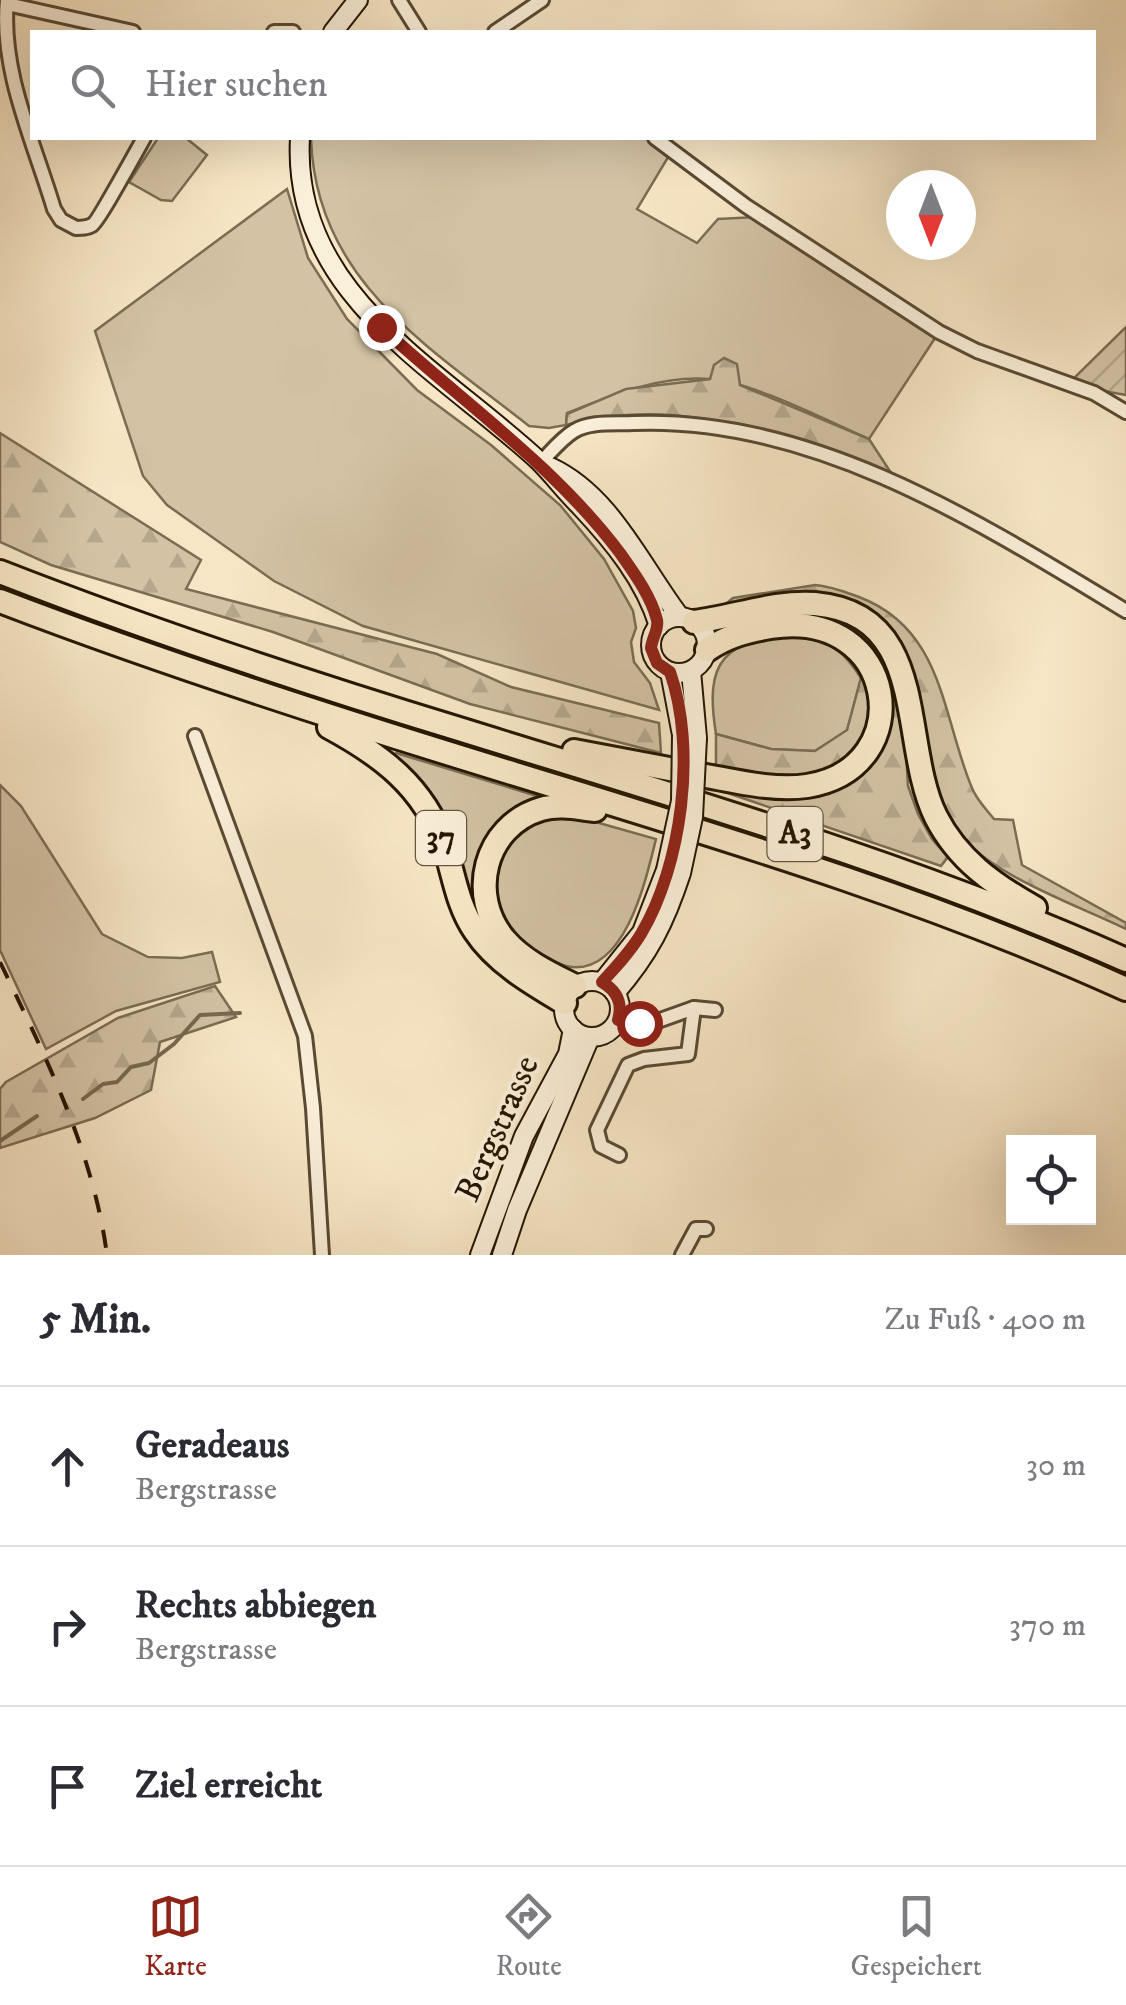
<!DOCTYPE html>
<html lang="de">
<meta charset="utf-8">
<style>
body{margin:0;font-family:"IM FELL DW Pica",serif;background:#f7f7f7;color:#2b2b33}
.controls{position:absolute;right:30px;bottom:30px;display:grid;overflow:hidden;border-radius:0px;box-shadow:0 10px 40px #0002}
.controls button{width:90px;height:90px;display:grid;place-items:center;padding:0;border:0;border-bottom:2px solid #e1e1e2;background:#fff;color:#2b2b33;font:50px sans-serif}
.compass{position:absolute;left:886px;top:170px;width:90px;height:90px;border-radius:50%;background:#fff;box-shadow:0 10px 40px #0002;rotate:180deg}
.stop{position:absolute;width:30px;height:30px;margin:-22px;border:8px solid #8f2418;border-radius:50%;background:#fff}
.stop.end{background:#8f2418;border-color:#fff;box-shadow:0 2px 10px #0008}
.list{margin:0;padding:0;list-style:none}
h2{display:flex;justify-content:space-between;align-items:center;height:130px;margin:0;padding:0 40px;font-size:42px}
h2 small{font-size:32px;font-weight:400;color:#7c7c81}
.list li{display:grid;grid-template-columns:65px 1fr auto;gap:30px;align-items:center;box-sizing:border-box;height:160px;padding:0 40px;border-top:2px solid #e1e1e2}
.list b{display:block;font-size:38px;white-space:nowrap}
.list p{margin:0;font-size:32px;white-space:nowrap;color:#7c7c81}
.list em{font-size:32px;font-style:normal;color:#7c7c81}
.icon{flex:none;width:55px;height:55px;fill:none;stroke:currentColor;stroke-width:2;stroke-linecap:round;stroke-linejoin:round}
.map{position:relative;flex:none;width:1126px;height:1255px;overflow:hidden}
.search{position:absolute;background:#fff;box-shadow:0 10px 40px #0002;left:30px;right:30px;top:30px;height:110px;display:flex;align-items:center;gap:25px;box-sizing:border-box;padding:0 35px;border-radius:0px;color:#7c7c81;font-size:38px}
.sheet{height:610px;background:#fff}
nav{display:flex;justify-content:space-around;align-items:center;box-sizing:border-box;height:140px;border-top:2px solid #e1e1e2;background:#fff;font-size:28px;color:#7c7c81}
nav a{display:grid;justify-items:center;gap:5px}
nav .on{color:#8f2418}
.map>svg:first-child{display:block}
.green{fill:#d3c2a4;stroke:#7c6c53;stroke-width:2.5}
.forest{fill:url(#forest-firs);stroke:#7c6c53;stroke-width:2.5}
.garden{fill:url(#garden-furrows);stroke:#7c6c53;stroke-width:2.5}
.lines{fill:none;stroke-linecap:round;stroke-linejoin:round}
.stream{stroke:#78684f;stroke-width:4}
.street-casing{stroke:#5a4933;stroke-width:18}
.secondary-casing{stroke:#251502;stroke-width:22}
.highway-casing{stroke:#251502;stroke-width:28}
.street{stroke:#faefd9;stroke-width:12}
.secondary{stroke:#faefd9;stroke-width:18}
.highway{stroke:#f7e6c5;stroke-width:22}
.rail{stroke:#251502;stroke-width:4;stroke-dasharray:18 18;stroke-linecap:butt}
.secondary-bridge-casing{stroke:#251502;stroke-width:22;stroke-linecap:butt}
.secondary-bridge{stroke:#faefd9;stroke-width:18}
.route{stroke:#8f2418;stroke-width:12}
.labels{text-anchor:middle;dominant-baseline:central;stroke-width:8;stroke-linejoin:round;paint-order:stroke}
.shield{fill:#faefd9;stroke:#655642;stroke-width:2.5}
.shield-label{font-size:32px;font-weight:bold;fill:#251502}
.street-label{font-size:35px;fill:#251502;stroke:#faefd9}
</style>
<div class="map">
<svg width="1126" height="1255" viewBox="0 0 1126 1255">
<defs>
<pattern id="forest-firs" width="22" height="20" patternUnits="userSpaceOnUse" patternTransform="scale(2.5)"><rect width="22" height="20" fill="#d3c2a4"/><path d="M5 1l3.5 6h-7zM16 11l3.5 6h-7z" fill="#b5a68c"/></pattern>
<pattern id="garden-furrows" width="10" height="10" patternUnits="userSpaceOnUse" patternTransform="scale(2.5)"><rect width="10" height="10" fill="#d3c2a4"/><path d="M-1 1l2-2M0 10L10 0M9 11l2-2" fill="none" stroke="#b5a68c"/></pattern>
</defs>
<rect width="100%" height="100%" fill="#f7e6c5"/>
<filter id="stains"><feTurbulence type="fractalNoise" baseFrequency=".002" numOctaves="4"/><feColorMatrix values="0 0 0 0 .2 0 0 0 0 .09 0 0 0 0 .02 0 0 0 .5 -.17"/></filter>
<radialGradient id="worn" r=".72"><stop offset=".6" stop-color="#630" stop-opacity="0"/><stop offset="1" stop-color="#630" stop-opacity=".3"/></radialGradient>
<!-- green -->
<g class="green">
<polygon points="158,138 186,138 207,155 172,201 161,200 129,182"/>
<path d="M311,138H645L670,154L637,209L697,243L718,219L757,217L937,335L869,439C827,421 753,382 710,379C660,375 612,395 567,413L566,425L549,428L529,426C428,346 315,280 311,138Z"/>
<polygon points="287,189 308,258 347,319 417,390 491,445 560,505 604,559 633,611 636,628 631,642 634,662 650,683 659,710 363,626 274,581 167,505 143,476 95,331"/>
<path d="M799,635C832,643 843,650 861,678L847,731L815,751L771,749L716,734C704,660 723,640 799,635Z"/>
<path d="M396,753L547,799L578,817L656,839C646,879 626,972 572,967C557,966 543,953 529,948C517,943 503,942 490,941L393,755Z"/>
<polygon points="0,785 21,806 102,934 148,957 182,958 212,952 220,982 116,1011 46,1049 0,950"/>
</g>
<!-- forest -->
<g class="forest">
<path d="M724,358L737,364L740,385L869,439L895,479C813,447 716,408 627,415C607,417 587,421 566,425L567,414L626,389L710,379L714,365Z"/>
<polygon points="0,433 201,560 186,589 437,654 511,687 659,723 661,753 470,704 273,632 51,565 0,542"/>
<path d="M815,585C831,586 845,592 859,597C944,629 942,717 972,788C976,799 986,809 994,819L1013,820L1022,865L1126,923V929C1071,902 987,875 951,825C915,776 936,706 905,657C894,640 876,626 863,612L722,607L733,598Z"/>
<polygon points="884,657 904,718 908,786 918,814 932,839 948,857 941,866 716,789 716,734 771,749 815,751 847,730 861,678"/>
<polygon points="215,986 236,1017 160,1042 151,1090 95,1118 0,1148 0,1089 6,1082 118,1018"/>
</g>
<!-- garden -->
<polygon class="garden" points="1126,327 1126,395 1098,390 1073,379"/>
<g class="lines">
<!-- stream -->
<g class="stream">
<polyline points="83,1099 103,1084 117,1082 131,1067 149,1063 174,1044 200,1015 240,1013"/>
<polyline points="0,1141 37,1116"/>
</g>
<defs>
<g id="street">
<path d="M7,0C0,71 34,142 54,209L61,220L76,228C82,228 87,228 92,225C98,222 137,150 144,138"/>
<polyline points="399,0 419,32"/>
<polyline points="7,4 133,32"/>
<polyline points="274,32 293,32"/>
<polyline points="495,32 542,0"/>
<polyline points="655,138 746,206 939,332 977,351 1094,393 1126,412"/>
<path d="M540,463C551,452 561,439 574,431C591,421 614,424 634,423C812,416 979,522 1126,611"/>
<polyline points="195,736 305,1036 313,1108 322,1255"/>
<polyline points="618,1020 652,1023 694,1008 715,1010"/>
<polyline points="619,1155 601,1146 597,1130 628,1065 644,1059 688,1054 694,1008"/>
<polyline points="682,1255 696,1229 706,1229"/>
</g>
<g id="secondary">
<polyline points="333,32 358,0"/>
<path d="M300,138C291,295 440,369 539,461C553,475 566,492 580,506C613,541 645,580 659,626"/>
<path d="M550,467C611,495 641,566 680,617"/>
<circle cx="679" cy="645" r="28"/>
<polyline points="691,671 697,738"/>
<polyline points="670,672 682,735"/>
<circle cx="592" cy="1009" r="28"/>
<polyline points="602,982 642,932 666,870"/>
<path d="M615,993C649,954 665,922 681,873"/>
<polyline points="480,1255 524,1136 568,1054 573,1029"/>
<polyline points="502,1255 517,1210 590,1037"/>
</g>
<g id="highway">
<path d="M0,572C151,631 305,682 459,729C684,799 911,864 1126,960"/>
<path d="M0,601C151,659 305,709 460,757C685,827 911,891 1126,989"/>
<path d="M694,622C734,617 775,601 815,604C931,614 899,743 936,817C958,860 994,885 1035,908"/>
<path d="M329,727C381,755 424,787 444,845C454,874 457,905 475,931C496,963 533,984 565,1003"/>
<path d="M574,751C616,759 659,767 701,775C735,781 773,791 807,786C921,768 898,607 771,627C747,631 727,636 707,650"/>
<path d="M575,986C551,974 523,961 505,940C467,896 484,826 541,809C559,804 577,808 595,810"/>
</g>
</defs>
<!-- street casing -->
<use href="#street" class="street-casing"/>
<!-- secondary casing -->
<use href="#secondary" class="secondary-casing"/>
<!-- highway casing -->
<use href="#highway" class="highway-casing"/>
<!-- street -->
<use href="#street" class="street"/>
<!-- secondary -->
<use href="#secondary" class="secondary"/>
<!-- highway -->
<use href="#highway" class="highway"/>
<!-- rail -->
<path class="rail" d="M0,962C45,1056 93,1150 107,1255"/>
<defs>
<g id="secondary-bridge">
<polyline points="666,870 681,801 682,735"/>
<polyline points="681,873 693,817 697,738"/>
</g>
</defs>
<!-- secondary-bridge casing -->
<use href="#secondary-bridge" class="secondary-bridge-casing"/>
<!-- secondary-bridge -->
<use href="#secondary-bridge" class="secondary-bridge"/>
</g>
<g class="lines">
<!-- route -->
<path class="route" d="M381,327C462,402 553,464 620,553C634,573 651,596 657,620C659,629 652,638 651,648L657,663L670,672C697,749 682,865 641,934C630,952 616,967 602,982C617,991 623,1003 618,1020L639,1023"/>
</g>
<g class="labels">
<!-- shield labels -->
<g class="shield">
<rect x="767.5" y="807" width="55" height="54" rx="8"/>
<rect x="416" y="811" width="50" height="54" rx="8"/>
</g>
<g class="shield-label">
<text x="795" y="834">A3</text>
<text x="441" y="838">37</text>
</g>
<!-- street labels -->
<g class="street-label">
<text transform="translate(498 1129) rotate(-66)">Bergstrasse</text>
</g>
</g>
<rect width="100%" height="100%" filter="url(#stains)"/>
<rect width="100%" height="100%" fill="url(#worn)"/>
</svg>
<div class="controls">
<button><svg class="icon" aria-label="locate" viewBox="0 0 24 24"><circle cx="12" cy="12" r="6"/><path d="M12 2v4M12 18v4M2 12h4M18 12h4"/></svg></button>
</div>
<svg class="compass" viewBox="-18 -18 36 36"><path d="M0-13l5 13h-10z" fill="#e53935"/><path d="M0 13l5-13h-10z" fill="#7c7c81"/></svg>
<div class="stop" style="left:639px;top:1023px"></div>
<div class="stop end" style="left:381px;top:327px"></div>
<div class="search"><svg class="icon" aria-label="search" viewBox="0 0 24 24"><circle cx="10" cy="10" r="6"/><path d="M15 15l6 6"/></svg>Hier suchen</div>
</div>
<section class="sheet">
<h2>5 Min.<small>Zu Fuß · 400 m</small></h2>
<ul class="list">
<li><svg class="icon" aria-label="ahead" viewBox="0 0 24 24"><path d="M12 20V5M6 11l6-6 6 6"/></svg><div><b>Geradeaus</b><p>Bergstrasse</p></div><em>30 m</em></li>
<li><svg class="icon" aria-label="right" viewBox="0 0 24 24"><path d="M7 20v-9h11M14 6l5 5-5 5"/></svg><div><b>Rechts abbiegen</b><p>Bergstrasse</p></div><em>370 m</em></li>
<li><svg class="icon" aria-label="arrive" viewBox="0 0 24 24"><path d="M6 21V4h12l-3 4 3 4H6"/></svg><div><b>Ziel erreicht</b></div></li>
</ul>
</section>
<nav>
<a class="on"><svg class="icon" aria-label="map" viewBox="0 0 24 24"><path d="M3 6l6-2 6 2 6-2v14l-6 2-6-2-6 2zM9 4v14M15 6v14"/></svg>Karte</a>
<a><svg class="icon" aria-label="directions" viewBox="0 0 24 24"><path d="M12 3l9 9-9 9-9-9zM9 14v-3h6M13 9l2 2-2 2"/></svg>Route</a>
<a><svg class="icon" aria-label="saved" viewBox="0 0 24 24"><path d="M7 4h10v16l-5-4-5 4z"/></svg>Gespeichert</a>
</nav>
